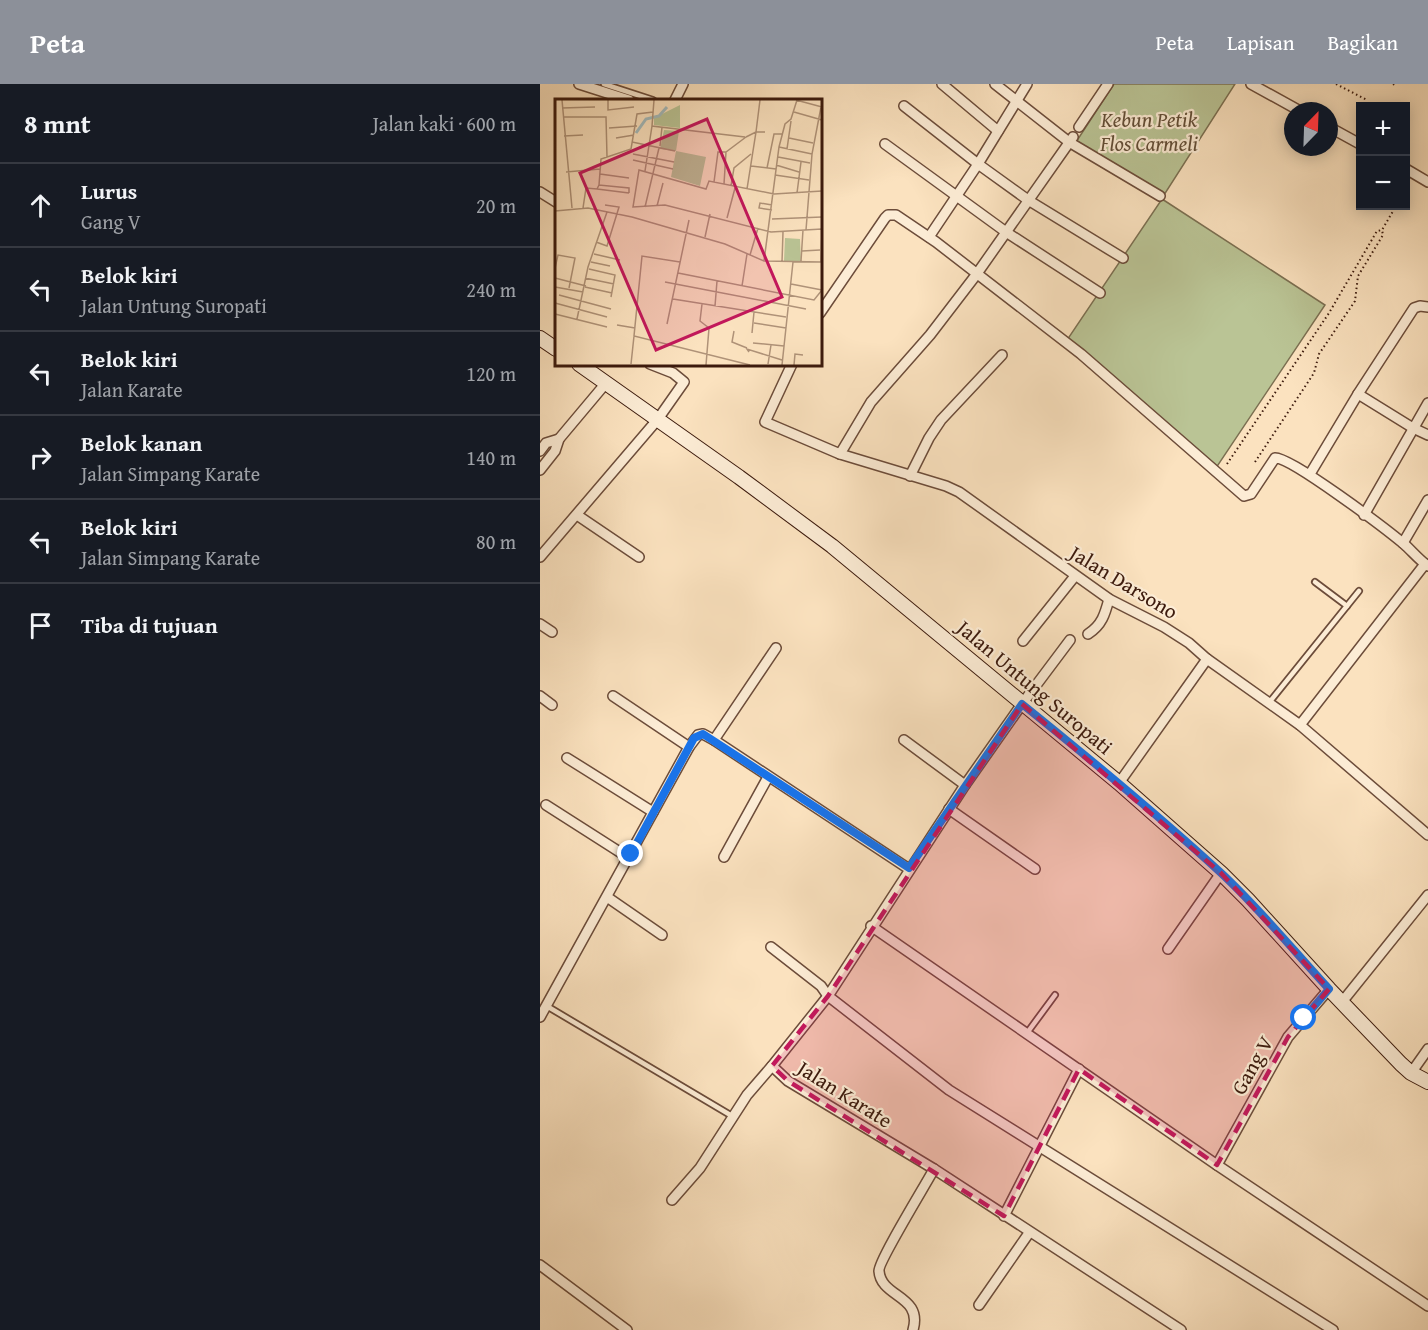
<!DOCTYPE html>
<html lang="id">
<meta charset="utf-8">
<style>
body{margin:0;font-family:"Gentium Book Plus",serif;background:#242831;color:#f1f3f6}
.controls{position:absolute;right:18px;top:18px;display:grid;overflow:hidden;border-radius:0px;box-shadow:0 3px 15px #0003}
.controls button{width:54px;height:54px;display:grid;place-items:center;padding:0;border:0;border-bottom:2px solid #363941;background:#171b24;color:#f1f3f6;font:30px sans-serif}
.compass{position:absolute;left:744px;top:18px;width:54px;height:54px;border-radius:50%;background:#171b24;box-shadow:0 3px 15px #0003;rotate:23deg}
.stop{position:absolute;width:18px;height:18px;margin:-14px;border:4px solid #1a73e8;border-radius:50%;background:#fff}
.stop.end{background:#1a73e8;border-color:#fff;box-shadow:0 2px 6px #0008}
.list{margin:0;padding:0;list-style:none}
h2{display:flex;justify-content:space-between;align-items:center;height:78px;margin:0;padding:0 24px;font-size:26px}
h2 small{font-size:20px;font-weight:400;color:#9ea1a6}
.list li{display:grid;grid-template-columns:39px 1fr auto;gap:18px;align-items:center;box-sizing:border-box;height:84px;padding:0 24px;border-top:2px solid #363941}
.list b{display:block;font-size:22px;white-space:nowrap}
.list p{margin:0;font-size:20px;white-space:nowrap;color:#9ea1a6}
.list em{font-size:20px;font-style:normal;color:#9ea1a6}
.icon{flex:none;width:33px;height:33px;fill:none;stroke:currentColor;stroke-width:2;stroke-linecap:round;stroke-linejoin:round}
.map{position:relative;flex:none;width:888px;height:1246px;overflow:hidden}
header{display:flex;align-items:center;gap:36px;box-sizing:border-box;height:84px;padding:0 30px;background:#8c9099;color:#fff}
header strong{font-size:28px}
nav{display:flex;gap:33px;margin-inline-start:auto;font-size:21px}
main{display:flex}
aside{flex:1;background:#171b24}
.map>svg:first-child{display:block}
.green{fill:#bac495;stroke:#7b6f51;stroke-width:1.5}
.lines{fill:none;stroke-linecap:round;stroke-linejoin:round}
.lane-casing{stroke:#6c4c3a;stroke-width:8}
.street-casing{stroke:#6c4c3a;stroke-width:12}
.secondary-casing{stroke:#3c1a0d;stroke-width:16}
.path{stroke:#3c1a0d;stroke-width:2;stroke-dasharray:1.5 3;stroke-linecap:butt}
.lane{stroke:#fcecd5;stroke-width:4.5}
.street{stroke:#fcecd5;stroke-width:9}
.secondary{stroke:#fcecd5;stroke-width:14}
.route{stroke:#1a73e8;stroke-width:8}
.marked{fill:#c2185b;fill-opacity:0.2;stroke:#c2185b;stroke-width:4.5;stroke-dasharray:12 8;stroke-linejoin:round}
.labels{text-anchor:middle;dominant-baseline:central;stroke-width:4.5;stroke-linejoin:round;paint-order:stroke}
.park-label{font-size:21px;font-style:italic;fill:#624d36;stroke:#fcecd5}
.street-label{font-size:21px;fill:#3c1a0d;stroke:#fcecd5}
.inset-river{fill:none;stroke:#a3bbbd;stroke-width:3}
.inset-road{fill:none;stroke:#af9278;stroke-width:1.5}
.view{fill:#c2185b;fill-opacity:0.15;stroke:#c2185b;stroke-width:3}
.inset-edge{fill:none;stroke:#3c1a0d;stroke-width:3}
</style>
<header>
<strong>Peta</strong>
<nav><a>Peta</a><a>Lapisan</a><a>Bagikan</a></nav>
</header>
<main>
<aside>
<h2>8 mnt<small>Jalan kaki · 600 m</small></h2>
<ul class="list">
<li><svg class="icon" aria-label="ahead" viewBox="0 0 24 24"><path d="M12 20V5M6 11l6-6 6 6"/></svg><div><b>Lurus</b><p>Gang V</p></div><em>20 m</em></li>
<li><svg class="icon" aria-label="left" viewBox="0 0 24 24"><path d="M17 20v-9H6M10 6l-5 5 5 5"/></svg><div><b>Belok kiri</b><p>Jalan Untung Suropati</p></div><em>240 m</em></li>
<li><svg class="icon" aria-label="left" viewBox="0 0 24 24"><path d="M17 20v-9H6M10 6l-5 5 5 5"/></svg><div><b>Belok kiri</b><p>Jalan Karate</p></div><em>120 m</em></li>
<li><svg class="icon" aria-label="right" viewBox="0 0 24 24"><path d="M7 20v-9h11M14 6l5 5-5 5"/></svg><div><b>Belok kanan</b><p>Jalan Simpang Karate</p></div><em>140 m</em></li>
<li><svg class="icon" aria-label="left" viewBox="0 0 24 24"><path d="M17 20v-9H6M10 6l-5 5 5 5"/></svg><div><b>Belok kiri</b><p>Jalan Simpang Karate</p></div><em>80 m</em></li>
<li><svg class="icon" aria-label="arrive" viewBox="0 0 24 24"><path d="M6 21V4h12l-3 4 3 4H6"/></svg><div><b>Tiba di tujuan</b></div></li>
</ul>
</aside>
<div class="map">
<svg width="888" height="1246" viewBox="0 0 888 1246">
<rect width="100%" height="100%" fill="#fbe2bf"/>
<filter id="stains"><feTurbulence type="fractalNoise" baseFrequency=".00333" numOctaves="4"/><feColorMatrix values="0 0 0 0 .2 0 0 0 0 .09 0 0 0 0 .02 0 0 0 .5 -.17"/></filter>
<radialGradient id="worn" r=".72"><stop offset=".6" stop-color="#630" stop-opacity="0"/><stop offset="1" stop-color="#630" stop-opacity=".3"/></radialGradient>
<!-- green -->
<g class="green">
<polygon points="574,0 695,0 624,111 536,58"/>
<polygon points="622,115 785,221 676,384 527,256"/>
</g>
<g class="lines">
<defs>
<g id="lane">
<polyline points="64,0 113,16"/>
<polyline points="775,498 807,522"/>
<polyline points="728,620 819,507"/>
<polyline points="5,921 192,1032"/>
<polyline points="487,949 515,911"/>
</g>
<g id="street">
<polyline points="39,0 89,16"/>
<polyline points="402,0 458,47"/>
<polyline points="455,0 529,58 620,112"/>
<polyline points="711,0 760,27"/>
<polyline points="135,16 143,0"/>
<polyline points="364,22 438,80 488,116 583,174"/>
<polyline points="539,43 568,0"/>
<polyline points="789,43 820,60"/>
<polyline points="345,60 466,148 560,209"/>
<polyline points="866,85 888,98"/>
<polyline points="0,108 16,118"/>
<polyline points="389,153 438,80 487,0"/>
<path d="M280,229L345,134L348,131H356L396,158L541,270L704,412L711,410L735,374C751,373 846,445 864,460C872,467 879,476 888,482"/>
<polyline points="252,280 225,338 300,370 406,402 419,408 569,515 624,543 649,559 667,575 760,641 888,751"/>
<polyline points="818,310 873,344 888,351"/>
<polyline points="0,367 6,359 19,355"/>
<polyline points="300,370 331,318 390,251 436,191 533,53"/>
<polyline points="0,386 15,367 19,355 66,299"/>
<polyline points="770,390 818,310 874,224 880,222 888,223"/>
<polyline points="370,392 389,354 401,336 462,271"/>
<polyline points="37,431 99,473"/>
<polyline points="824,431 888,319"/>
<polyline points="863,459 888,416"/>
<polyline points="0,473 118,335 144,298 133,289 110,280"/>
<polyline points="0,540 12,548"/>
<path d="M548,550C562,541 565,530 569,515"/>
<polyline points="483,557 535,492"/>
<polyline points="0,612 12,621"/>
<polyline points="73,612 149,663"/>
<polyline points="760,641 885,480"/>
<polyline points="174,656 236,564"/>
<polyline points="364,656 425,701"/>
<polyline points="27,674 113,728"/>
<polyline points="579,699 667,575"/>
<polyline points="6,721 89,774"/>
<polyline points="409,725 495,785"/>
<polyline points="184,773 228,693"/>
<polyline points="67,813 122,851"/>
<polyline points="331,842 677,1081 888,1222"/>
<polyline points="231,863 281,902 288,912 409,1006 793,1246"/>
<polyline points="628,865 681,789"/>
<polyline points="802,918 888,811"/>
<polyline points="0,933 149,663 158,651 163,650 174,656 369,785"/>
<polyline points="232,982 248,997 394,1085 641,1246"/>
<polyline points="871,989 888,965"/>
<polyline points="677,1081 748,953 789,905"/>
<polyline points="132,1116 160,1084 207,1011 232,982 288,912 425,701 482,620 530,556"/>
<polyline points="464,1132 539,985"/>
<polyline points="0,1181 87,1246"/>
<polyline points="439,1221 489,1149"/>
<path d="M373,1246C383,1211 341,1214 339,1187C338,1178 386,1100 394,1085"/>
</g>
<g id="secondary">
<polyline points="0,254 16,265"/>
<polyline points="39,280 199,393 292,462 579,699 681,789 708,816 789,905 861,980 871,989 888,998"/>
</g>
</defs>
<!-- lane casing -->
<use href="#lane" class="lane-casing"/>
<!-- street casing -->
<use href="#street" class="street-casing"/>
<!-- secondary casing -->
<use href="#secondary" class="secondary-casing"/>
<!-- path -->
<g class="path">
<polyline points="796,0 827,16"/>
<polyline points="853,0 857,2"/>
<polyline points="715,378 774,289 779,270 815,217 818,192 843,151 842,146"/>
<polyline points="687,380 789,229 837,147 842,146 856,122"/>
</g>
<!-- lane -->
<use href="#lane" class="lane"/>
<!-- street -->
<use href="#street" class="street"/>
<!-- secondary -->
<use href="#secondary" class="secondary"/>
</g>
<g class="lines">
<!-- route -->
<path class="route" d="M91,770L154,654L163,650L369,784L482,620C549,674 616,729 680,788C719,824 753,866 789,905L764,934"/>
</g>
<!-- marked area -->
<path class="marked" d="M482,620L681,789L789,905L748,953L677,1081L539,985L464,1132L248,997L232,982L288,912Z"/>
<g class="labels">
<!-- park labels -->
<g class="park-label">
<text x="609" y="35">Kebun Petik<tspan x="609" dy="24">Flos Carmeli</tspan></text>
</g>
<!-- street labels -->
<g class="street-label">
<text transform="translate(584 498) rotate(31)">Jalan Darsono</text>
<text transform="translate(495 603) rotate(40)">Jalan Untung Suropati</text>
<text transform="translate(712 981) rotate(-61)">Gang V</text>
<text transform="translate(305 1010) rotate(32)">Jalan Karate</text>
</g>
</g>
<!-- overview -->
<g transform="translate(15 15)">
<rect width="267" height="267" fill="#fbe2bf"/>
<path d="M125,6V29L99,26V19ZM109,31L124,32L121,52L105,50ZM121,52L151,58L145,87L116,78ZM230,139L245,140L246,163L229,162Z" fill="#bac495"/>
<path class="inset-river" d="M81,34L91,20L104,17L112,8"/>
<path class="inset-road" d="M7,1L17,109M53,1V11L79,8M99,1L97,27L190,38M241,1L267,8M7,9L40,8M239,13L267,21M8,18H51L52,58M54,29L82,27M9,37L28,36M191,38L201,33L205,1M61,39L79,36M234,39L258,44M77,43L120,52M105,47L107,28M224,48L257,55M232,50L236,22M78,55L119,63M223,58L255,64M78,61L118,70M221,66L244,73M196,67L221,70M212,69L219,35H227M90,72L97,27M11,73L45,70M45,75L74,79M220,76L254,81M159,83L163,53H171L191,38M169,85L171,53M44,86L46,60L76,50L82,15L98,13M176,87L179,69L196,55M42,90L74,94M192,90L201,33H210M267,92L219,95L154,82L151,90L84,71L78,108L110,106L216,133L267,130M242,94L246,63M217,106L205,104L204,109L217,111M102,107L108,84M90,108L104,49M28,109L31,89L42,90L44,86L74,89V94M0,112L33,109L77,118L170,145L209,162L267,163M172,119L180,89M217,120L267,118M251,131L257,55L266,8M150,138L155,115M41,143L52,147L64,108L50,106M247,152L265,151M39,155L65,161M195,156L203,129M209,162L224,48L230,25L236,20L242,1M246,162L248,131M36,163L55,167M125,163L87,157L79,237L195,266M227,163L228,133M266,163L267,130M0,169L3,156L20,159L14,189M34,170L60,176L56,198M123,174L259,201L267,191M0,179L31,187M30,179L59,185M110,183L251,210M236,185L267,191M187,187L192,155M0,188L28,193M30,188L57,194M4,196L56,210M118,200L231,218M0,204L52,218M147,205L145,222L154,229L151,266M160,207L162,182M0,215L52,228M22,220L33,168L52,113M199,224L231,229M112,225L134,121M62,226L80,229M179,232L177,243L192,249M197,234L199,213M198,244L229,247M194,253L192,250L227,261M76,265L79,237M213,265L216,246M227,266L238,163M239,266L240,255L248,256"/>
<path class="view" d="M152,20L227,198L101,251L25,74Z"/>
<rect width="267" height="267" class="inset-edge"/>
</g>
<rect width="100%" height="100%" filter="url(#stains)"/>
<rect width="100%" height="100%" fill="url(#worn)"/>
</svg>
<div class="controls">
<button>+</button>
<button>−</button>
</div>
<svg class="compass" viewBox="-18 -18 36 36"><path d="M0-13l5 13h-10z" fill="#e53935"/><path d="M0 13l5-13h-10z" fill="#9ea1a6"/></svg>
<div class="stop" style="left:764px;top:934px"></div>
<div class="stop end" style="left:91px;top:770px"></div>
</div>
</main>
